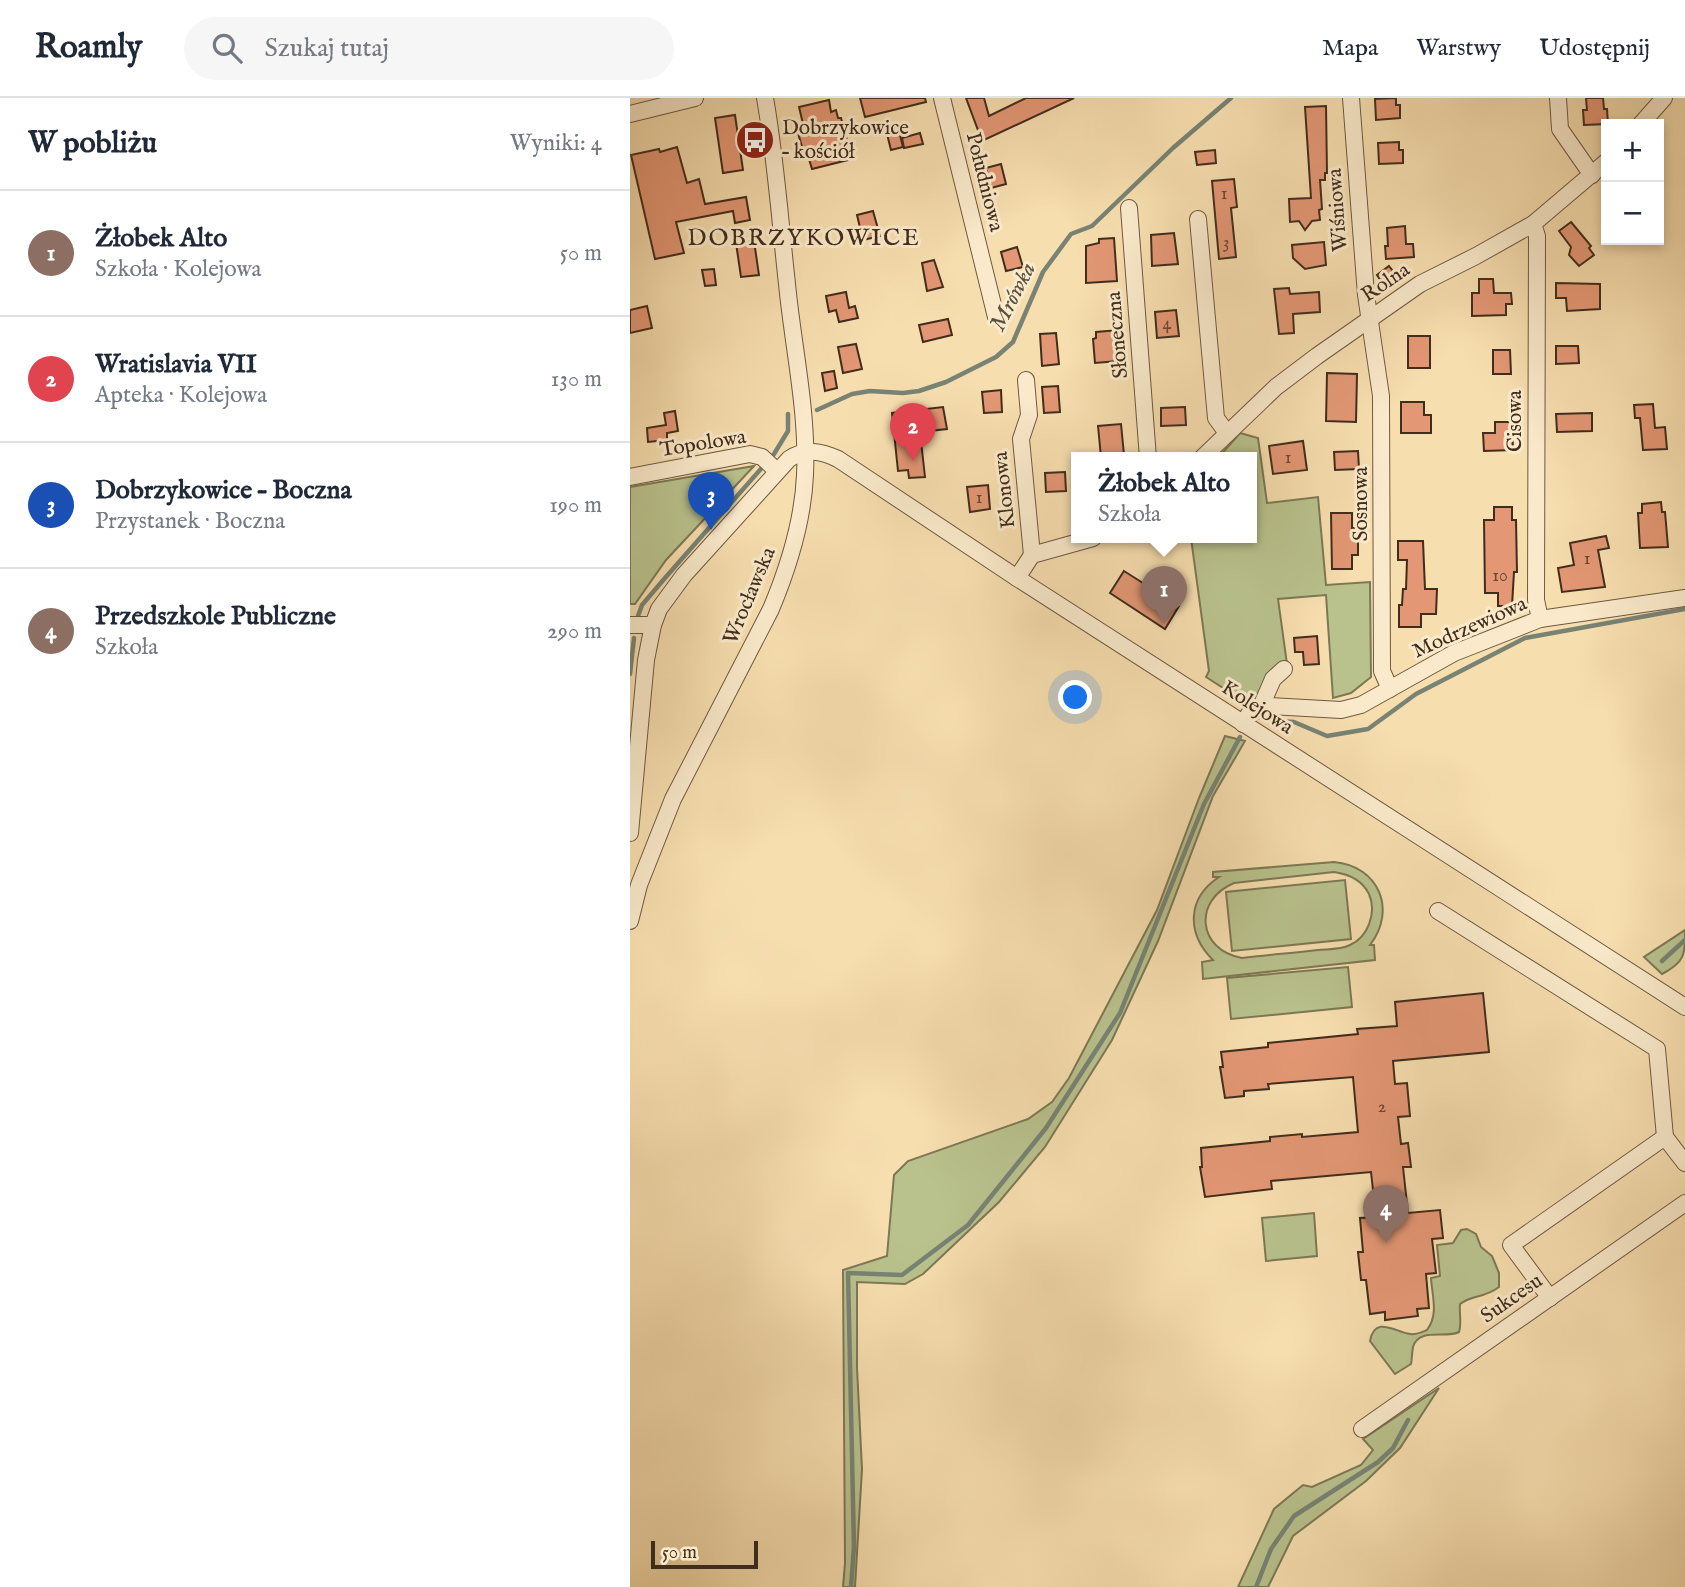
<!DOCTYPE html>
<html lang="pl">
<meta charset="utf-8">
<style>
body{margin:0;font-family:"IM FELL English",serif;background:#f6f6f7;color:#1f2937}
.controls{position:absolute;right:21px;top:21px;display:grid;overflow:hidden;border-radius:0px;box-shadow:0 4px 10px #0003}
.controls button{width:63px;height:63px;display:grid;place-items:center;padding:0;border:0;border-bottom:2px solid #e0e1e3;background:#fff;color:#1f2937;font:35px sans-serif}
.scale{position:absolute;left:21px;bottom:18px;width:107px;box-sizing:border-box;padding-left:7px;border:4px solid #412d1c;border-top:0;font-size:19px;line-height:24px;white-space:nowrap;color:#412d1c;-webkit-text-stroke:5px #faeacb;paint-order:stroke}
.you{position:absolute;left:446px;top:600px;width:24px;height:24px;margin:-18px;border:5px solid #fff;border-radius:50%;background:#1a73e8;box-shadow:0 0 0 10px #1a73e833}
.badge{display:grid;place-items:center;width:46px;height:46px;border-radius:50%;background:#2563eb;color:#fff;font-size:23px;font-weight:700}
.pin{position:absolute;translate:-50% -58px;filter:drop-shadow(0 2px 4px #0008)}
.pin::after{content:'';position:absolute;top:37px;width:24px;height:21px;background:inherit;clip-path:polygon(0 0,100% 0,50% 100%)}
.popup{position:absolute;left:441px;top:354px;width:186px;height:91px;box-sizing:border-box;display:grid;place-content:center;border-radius:0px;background:#fff;filter:drop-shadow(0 2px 5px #0005);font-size:23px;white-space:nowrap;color:#747a83}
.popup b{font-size:26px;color:#1f2937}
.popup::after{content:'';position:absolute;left:50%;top:100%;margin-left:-14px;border:14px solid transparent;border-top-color:#fff}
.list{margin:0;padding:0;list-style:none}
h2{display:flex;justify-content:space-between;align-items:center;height:91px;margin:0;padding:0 28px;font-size:30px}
h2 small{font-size:23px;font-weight:400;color:#747a83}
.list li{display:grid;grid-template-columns:46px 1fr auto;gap:21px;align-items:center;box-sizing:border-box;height:126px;padding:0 28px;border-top:2px solid #e0e1e3}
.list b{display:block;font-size:26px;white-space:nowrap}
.list p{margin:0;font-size:23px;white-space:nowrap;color:#747a83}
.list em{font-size:23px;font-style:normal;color:#747a83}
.icon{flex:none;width:38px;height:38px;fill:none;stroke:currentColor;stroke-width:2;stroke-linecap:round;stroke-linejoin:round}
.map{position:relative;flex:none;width:1055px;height:1489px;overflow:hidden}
header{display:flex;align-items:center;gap:42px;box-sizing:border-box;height:98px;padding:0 35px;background:#fff;border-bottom:2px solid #e0e1e3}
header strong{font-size:33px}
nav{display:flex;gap:38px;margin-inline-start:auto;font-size:24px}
.search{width:490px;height:63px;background:#f6f6f7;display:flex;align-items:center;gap:18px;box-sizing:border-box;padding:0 24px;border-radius:38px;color:#747a83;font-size:26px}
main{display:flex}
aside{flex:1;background:#fff}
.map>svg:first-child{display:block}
.green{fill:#b9c28d;stroke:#7d7854;stroke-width:2;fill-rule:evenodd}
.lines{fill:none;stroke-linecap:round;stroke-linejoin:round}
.stream{stroke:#788374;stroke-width:4.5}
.building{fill:#e39774;stroke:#412d1c;stroke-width:2}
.minor-casing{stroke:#6e5941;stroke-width:18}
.minor{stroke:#faeacb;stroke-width:16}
.labels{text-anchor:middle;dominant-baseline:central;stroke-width:6;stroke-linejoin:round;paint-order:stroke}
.number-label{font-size:18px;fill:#6a4832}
.poi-label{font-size:21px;fill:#412d1c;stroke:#faeacb;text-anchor:start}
.street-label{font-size:21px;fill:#412d1c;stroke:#faeacb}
.water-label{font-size:23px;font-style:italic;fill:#585140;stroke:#faeacb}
.quarter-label{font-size:24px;letter-spacing:2px;fill:#412d1c;stroke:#faeacb}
</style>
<header>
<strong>Roamly</strong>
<div class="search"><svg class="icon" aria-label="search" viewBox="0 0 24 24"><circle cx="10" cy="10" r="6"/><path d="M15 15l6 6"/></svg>Szukaj tutaj</div>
<nav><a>Mapa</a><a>Warstwy</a><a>Udostępnij</a></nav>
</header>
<main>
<aside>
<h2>W pobliżu<small>Wyniki: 4</small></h2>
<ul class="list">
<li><span class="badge" style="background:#8d6e63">1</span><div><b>Żłobek Alto</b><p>Szkoła · Kolejowa</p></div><em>50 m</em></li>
<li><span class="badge" style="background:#e0444e">2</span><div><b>Wratislavia VII</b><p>Apteka · Kolejowa</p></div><em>130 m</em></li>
<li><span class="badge" style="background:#1a4fb4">3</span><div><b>Dobrzykowice – Boczna</b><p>Przystanek · Boczna</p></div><em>190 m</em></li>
<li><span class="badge" style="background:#8d6e63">4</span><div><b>Przedszkole Publiczne</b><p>Szkoła</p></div><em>290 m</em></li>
</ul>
</aside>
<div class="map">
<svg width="1055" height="1489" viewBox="0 0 1055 1489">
<rect width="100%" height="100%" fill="#f7deaf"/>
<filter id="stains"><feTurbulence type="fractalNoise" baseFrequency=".00286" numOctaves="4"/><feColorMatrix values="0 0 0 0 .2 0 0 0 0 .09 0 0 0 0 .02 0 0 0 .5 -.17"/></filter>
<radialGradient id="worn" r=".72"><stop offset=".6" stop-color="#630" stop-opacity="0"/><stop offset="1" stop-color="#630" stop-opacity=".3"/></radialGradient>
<!-- green -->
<g class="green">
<polygon points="610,335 628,340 637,405 688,399 696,487 740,484 741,579 721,595 703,600 696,497 648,501 657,566 636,582 621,608 576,579 579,573 561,440 622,440 622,360 588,360"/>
<polygon points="124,368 36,462 5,506 0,506 0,389"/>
<polygon points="595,638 615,643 583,698 528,843 482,942 415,1049 369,1104 293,1176 275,1186 227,1184 227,1270 232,1371 225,1489 213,1489 215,1465 213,1172 257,1158 264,1077 278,1063 398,1021 422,1004 439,980 527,812 569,700"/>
<path d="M704,764C749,768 767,812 740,847H744L745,862L573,881L572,864L583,862C556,835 557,800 589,779H583V774ZM704,774C718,776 732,782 739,796C747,815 738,839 720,847C710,852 698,851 688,852C662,855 637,857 612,860C567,852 563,802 604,785Z"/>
<polygon points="715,782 721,841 602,853 596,794"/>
<path d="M1055,832C1055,857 1055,864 1032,876L1014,859Z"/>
<polygon points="718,869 722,909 601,921 597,880"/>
<polygon points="684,1115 687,1158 636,1163 632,1120"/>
<path d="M837,1131L846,1136L851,1149L862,1158L869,1175V1189C853,1201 843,1196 830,1206C829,1216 832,1225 829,1234C816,1241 789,1229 783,1249C782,1254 782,1261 781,1266L765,1276L740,1243C745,1217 765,1234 780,1236C786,1237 792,1234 797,1232C809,1216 802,1198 801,1180L810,1178L807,1147L823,1145L831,1132Z"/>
<polygon points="809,1290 770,1350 736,1383 663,1438 638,1489 608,1489 644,1411 673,1387 682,1389 731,1367 743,1352 733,1341"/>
</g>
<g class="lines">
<!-- stream -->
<g class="stream">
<polyline points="187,312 222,296 240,293 273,295 289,293 316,284 366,259 383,244 413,174 441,136 462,128 543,50 601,0"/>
<polyline points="8,518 12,507 35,480 144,356 158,333 158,316"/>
<polyline points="0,576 4,540"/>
<polyline points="650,623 664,624 697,638 738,631 786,596 895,540 1055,511"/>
<polyline points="1032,863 1055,842"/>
<polyline points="221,1489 224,1449 218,1175 272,1177 338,1127 416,1030 490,915 574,706 610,639"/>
<polyline points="626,1489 641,1451 664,1418 748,1364 763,1350 778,1322"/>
</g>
</g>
<!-- building -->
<g class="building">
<polygon points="230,0 295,0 296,4 235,19"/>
<polygon points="336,0 354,0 359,18 396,0 444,0 352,43"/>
<polygon points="766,0 766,7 770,7 770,20 746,22 745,1"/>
<polygon points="956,0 973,0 974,11 977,11 978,26 954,27 953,12 957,12"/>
<polygon points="199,2 201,14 206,12 208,20 211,20 222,61 182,71 176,51 173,52 167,32 174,30 169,9"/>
<polygon points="696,8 697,75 695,75 695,82 690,82 692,111 689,112 690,122 682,123 675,132 669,123 660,124 659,101 681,100 675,9"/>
<polygon points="105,17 113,72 93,75 85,20"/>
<polygon points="269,33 273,49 261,52 257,36"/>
<polygon points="290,35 293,46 274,50 272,40"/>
<polygon points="769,44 769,52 773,52 773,65 749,66 748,45"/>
<polygon points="47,49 57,85 69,81 75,106 116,99 120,122 105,125 103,113 46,124 54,155 25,161 1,57 29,51 30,54"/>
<polygon points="585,52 586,65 567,67 565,54"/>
<polygon points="371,66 376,86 361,90 356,70"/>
<polygon points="604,81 607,109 601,110 606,159 589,161 582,83"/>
<polygon points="243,113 250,138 233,142 227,117"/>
<polygon points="941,124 961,148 959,150 964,157 949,168 939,157 941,149 929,133"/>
<polygon points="775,128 776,146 783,146 784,159 756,161 755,148 758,148 757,130"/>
<polygon points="544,135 548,166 522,168 521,137"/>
<polygon points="484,140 487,183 456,185 456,148 469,145 469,141"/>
<polygon points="124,143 129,177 111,179 106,145"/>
<polygon points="694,144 696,167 675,171 663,160 662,147"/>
<polygon points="387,149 393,169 376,173 371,154"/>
<polygon points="304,162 313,189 297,193 292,165"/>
<polygon points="759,168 766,177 753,186 747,177"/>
<polygon points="84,171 86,187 75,188 72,172"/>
<polygon points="849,181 863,181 864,195 881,195 882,206 876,206 876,217 842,218 842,195 849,195"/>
<polygon points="926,185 970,186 970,211 937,213 936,200 926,200"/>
<polygon points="659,190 660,196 689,194 690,214 663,216 664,235 649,236 644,191"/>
<polygon points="216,194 219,210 225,208 228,220 209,224 206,212 199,214 196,198"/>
<polygon points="17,208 22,230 0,235 0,212"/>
<polygon points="546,212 549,238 527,240 525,214"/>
<polygon points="318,221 322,237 293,244 289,227"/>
<polygon points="489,232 491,245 487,245 488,263 465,265 463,241 466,240 466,234"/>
<polygon points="426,235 429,266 412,268 410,236"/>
<rect x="778" y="238" width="22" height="32"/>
<polygon points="226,246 232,271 213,275 208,249"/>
<polygon points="926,248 948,248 949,265 926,266"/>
<polygon points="863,252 880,252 881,276 863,276"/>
<polygon points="204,273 207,290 195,293 192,275"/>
<polygon points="697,275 727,276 726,324 696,323"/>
<polygon points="428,288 430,314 414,315 412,289"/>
<polygon points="371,292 372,314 354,315 352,294"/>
<polygon points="771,304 794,304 794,317 801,317 801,335 771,335"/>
<polygon points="1023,306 1025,330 1035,329 1037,351 1013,352 1010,320 1005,320 1004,307"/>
<polygon points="313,309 317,331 290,334 295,379 279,380 278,372 268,373 262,315"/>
<polygon points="555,309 556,327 531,328 531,310"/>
<polygon points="45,313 48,333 37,335 37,342 18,344 17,330 36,327 34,315"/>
<polygon points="962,315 962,333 927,334 926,316"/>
<polygon points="865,324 882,324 883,352 854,353 853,335 865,335"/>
<polygon points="491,326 494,357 471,359 468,328"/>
<polygon points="673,343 677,372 643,376 639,348"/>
<polygon points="728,353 729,371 705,372 704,354"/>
<polygon points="435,374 436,393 416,394 415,375"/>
<polygon points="358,387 360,411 340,414 337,389"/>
<polygon points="1031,404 1032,414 1035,414 1038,449 1010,450 1008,415 1012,415 1012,406"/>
<polygon points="864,409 882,409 882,422 886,422 887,474 884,474 882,508 868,508 868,495 855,495 854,422 864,422"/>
<polygon points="701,415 722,415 722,430 728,430 728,457 722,457 722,471 702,471"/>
<polygon points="976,438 979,450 968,452 975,489 932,494 928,470 944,467 940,445"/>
<polygon points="768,443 793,443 795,491 807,491 806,516 791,516 791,529 769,529 769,507 772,507 773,491 776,491 777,462 768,462"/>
<polygon points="494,473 549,508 535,531 480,495"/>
<polygon points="687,538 689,566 674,567 673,554 665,554 664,540"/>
<polygon points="853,895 859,954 763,963 765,986 777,985 780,1018 768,1019 771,1046 778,1045 781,1069 773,1069 778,1115 810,1112 813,1140 802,1141 806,1175 796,1176 799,1210 787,1211 788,1218 755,1222 755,1214 740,1216 736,1182 731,1182 728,1154 733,1154 730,1120 746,1119 741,1074 641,1083 642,1091 575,1099 570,1069 572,1069 571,1050 640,1043 640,1039 672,1036 672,1039 728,1034 723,979 638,986 639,991 614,993 614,998 595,1000 590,969 593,969 591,954 638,949 638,945 728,936 727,931 767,928 765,904"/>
</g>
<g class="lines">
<defs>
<g id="minor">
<polyline points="312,0 366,219"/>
<polyline points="721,0 736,197 751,298 752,573 760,591"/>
<polyline points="928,0 930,31 962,77"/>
<polyline points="0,16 65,0"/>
<polyline points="1011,26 1034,0"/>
<polyline points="499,110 518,360"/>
<polyline points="568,121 586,320 597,335"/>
<polyline points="903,126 907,138 906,502 910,521"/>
<polyline points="396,282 399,317 391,341 402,457"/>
<polyline points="572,360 646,289 687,258 790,186 846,158 903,126 976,64"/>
<polyline points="0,379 120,356 132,359 147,373"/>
<polyline points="387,480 402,457 463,440"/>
<polyline points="0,527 23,527"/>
<polyline points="630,611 643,581 654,571"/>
<polyline points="613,626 619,616 638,608 711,612 731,607 824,555 910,521 1055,500"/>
<path d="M0,735L16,562L23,527L29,511L54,477L159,361C176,350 191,353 208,361L387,480L1055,909"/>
<polyline points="808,813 1027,951 1035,1039"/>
<path d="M0,823L9,787L43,701L141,511C159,468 173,424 175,377C178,313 163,249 157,186C150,123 146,62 135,0"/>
<polyline points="920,1200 881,1147 1035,1039 1055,1065"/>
<polyline points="732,1331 1055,1105"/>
</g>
</defs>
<!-- minor casing -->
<use href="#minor" class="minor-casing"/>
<!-- minor -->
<use href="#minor" class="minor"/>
</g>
<!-- icons -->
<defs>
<symbol id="bus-disc" viewBox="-11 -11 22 22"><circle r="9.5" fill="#8f2418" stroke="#faeacb"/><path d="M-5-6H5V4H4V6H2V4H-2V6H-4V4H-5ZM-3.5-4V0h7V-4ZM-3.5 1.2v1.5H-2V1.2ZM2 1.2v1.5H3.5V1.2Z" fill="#fff"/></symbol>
</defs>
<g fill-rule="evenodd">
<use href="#bus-disc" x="103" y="20" width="44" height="44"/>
</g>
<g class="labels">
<!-- number labels -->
<g class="number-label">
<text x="594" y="96">1</text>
<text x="596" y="145">3</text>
<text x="537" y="226">4</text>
<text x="658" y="360">1</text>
<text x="349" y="400">1</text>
<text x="957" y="461">1</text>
<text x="870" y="478">10</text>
<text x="752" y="1009">2</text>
</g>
<!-- poi labels -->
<g class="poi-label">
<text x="152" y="30">Dobrzykowice<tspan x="152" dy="24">– kościół</tspan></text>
</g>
<!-- street labels -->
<g class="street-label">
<text transform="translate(354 84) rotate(76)">Południowa</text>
<text transform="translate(708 112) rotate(-94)">Wiśniowa</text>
<text transform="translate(756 185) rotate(-34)">Rolna</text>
<text transform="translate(488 237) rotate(-95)">Słoneczna</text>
<text transform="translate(885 323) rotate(-90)">Cisowa</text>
<text transform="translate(73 346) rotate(-9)">Topolowa</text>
<text transform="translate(375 392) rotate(-96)">Klonowa</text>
<text transform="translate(731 406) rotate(-90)">Sosnowa</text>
<text transform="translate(120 498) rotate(-67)">Wrocławska</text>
<text transform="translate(840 530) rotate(-24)">Modrzewiowa</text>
<text transform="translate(627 610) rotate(33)">Kolejowa</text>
<text transform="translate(882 1201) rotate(-35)">Sukcesu</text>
</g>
<!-- water labels -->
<g class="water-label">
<text transform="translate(383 199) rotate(-63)">Mrówka</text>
</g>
<!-- quarter labels -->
<g class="quarter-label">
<text x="174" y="140">DOBRZYKOWICE</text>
</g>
</g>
<rect width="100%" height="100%" filter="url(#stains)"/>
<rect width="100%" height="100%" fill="url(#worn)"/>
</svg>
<div class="controls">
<button>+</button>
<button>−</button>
</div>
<div class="scale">50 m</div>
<div class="you"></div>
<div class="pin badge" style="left:534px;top:526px;background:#8d6e63">1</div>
<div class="popup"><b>Żłobek Alto</b>Szkoła</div>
<div class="pin badge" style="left:283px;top:363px;background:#e0444e">2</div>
<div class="pin badge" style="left:81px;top:432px;background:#1a4fb4">3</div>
<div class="pin badge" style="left:756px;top:1145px;background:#8d6e63">4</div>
</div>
</main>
